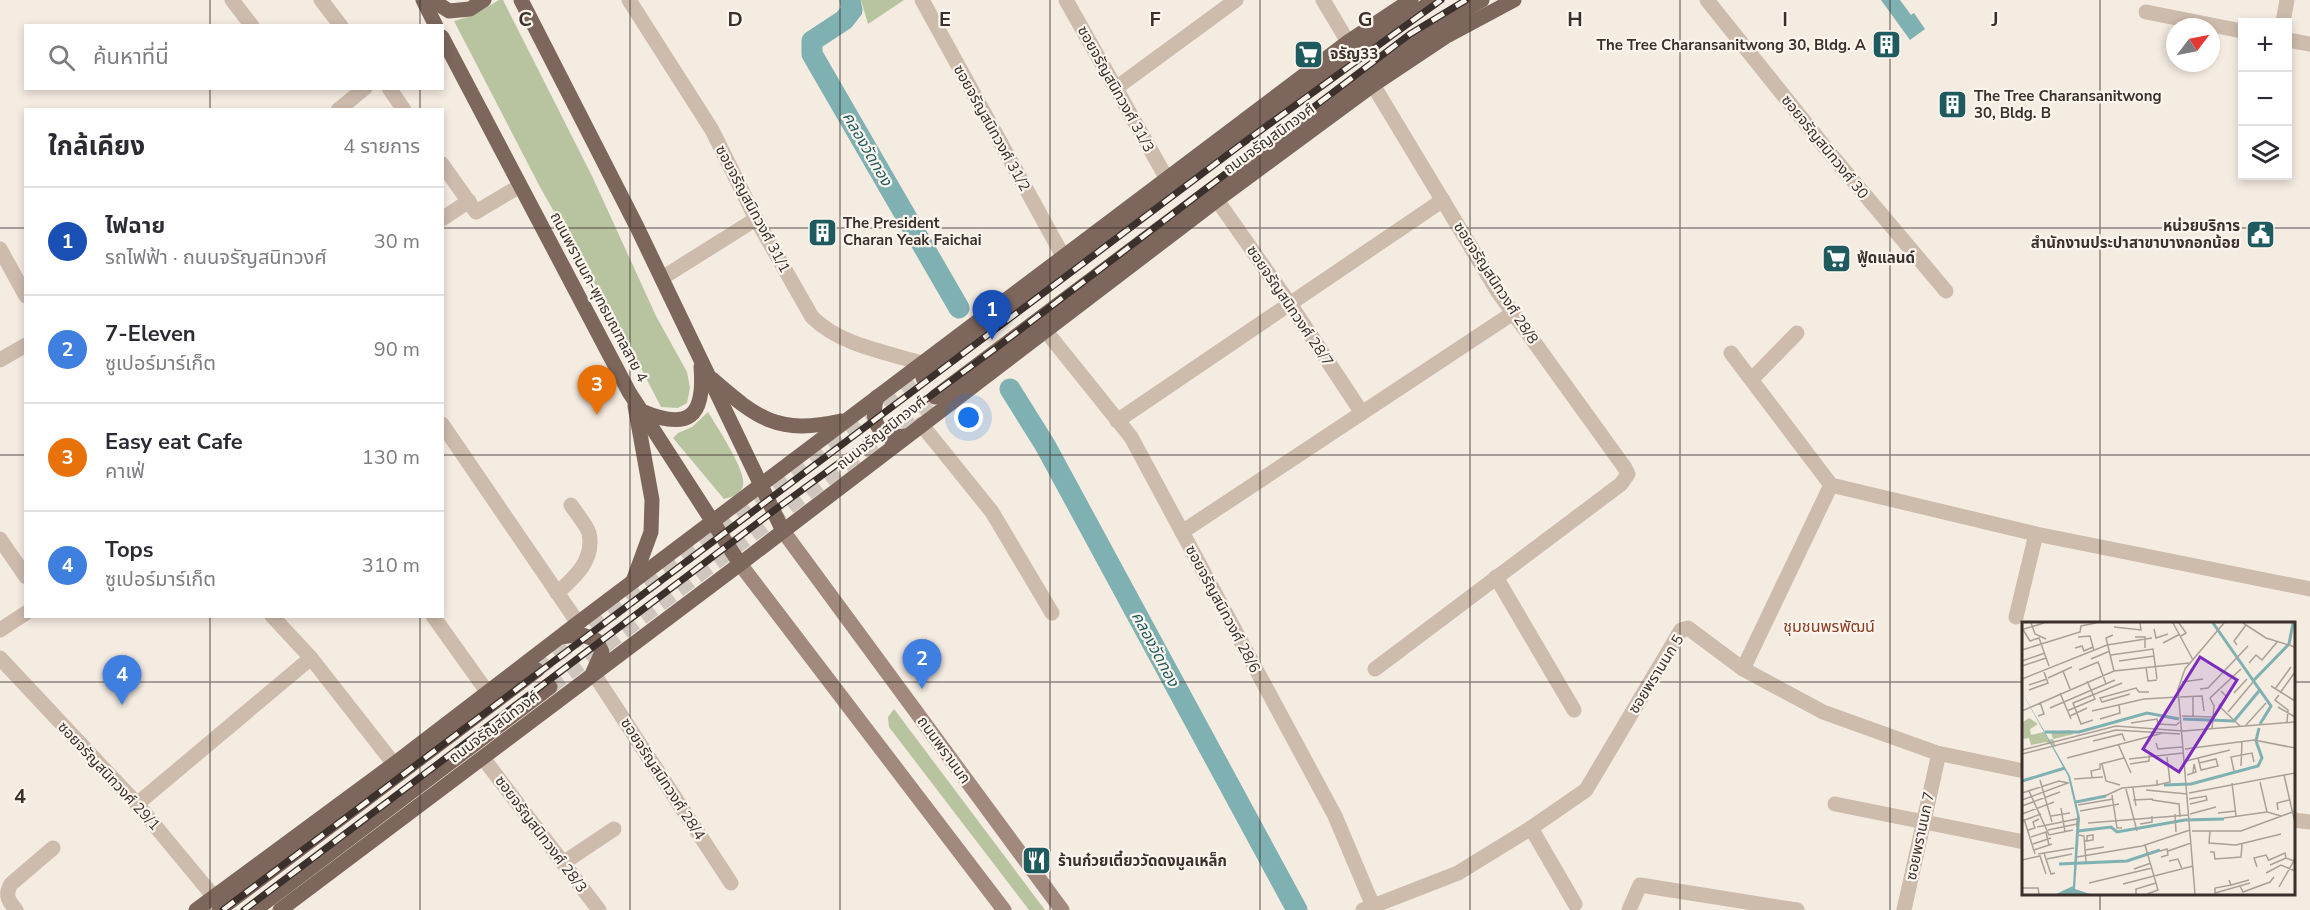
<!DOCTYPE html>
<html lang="th">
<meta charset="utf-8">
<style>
body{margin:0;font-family:"Nunito Sans","Noto Sans Thai",sans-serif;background:#f2f2f3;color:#2b2b33}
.controls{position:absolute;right:18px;top:18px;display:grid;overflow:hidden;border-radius:0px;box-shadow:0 3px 9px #0003}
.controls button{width:54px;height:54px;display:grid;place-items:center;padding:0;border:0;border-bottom:2px solid #e1e1e2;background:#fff;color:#2b2b33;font:30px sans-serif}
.compass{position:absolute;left:2166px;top:18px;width:54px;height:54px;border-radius:50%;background:#fff;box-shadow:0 3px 9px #0003;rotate:58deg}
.you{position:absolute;left:969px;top:418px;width:21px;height:21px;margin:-15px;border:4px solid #fff;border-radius:50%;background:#1a73e8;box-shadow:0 0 0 9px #1a73e833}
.badge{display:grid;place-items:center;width:39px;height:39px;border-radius:50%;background:#2563eb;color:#fff;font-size:20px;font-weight:700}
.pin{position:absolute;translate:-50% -50px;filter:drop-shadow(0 2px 3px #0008)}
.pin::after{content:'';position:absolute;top:32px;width:21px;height:18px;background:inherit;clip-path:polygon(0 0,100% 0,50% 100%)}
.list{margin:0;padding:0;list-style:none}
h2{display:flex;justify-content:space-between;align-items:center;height:78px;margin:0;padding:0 24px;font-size:26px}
h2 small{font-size:20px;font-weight:400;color:#7c7c81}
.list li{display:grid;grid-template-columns:39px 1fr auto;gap:18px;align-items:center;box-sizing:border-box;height:108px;padding:0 24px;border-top:2px solid #e1e1e2}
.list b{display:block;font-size:22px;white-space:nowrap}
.list p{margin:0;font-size:20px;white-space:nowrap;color:#7c7c81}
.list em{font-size:20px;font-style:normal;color:#7c7c81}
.icon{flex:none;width:33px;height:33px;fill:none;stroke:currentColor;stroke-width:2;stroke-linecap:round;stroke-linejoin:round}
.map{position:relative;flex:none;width:2310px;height:910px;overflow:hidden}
.search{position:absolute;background:#fff;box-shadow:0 3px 9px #0003;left:24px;top:24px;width:420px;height:66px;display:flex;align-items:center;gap:15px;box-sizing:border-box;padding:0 21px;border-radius:0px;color:#7c7c81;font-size:22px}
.panel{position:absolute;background:#fff;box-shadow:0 3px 9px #0003;left:24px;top:108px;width:420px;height:510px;border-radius:0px}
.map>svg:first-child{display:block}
.green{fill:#b8c4a0}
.water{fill:#7fb0b2}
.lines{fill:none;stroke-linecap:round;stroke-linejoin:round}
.canal{stroke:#7fb0b2;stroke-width:21}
.primary-tunnel{stroke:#cfc6bd;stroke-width:15;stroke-dasharray:15 8;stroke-linecap:butt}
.street{stroke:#cdbbac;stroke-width:15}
.secondary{stroke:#a18a7d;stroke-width:15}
.primary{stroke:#7d675c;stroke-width:15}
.rail-casing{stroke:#3b302b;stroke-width:7}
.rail{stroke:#fbf5ee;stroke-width:4.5;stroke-dasharray:14;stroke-linecap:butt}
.grid{fill:none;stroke:#3b302b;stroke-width:1.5;stroke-opacity:0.55}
.labels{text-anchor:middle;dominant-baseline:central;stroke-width:4.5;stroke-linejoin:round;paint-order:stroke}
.poi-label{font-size:15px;font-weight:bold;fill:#3b302b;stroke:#fbf5ee;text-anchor:start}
.street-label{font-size:15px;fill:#3b302b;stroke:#fbf5ee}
.water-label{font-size:16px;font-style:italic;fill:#1f5a5e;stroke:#fbf5ee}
.neighbourhood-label{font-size:16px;fill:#8c3b22;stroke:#fbf5ee}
.inset-river{fill:none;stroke:#7fb0b2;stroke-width:3}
.inset-road{fill:none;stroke:#aaa098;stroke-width:1.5}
.view{fill:#7b2cbf;fill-opacity:0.15;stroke:#7b2cbf;stroke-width:3}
.inset-edge{fill:none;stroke:#3b302b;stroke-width:3}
.grid-label{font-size:20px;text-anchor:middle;font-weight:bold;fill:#3b302b;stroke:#fbf5ee;stroke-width:4.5;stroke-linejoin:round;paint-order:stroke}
</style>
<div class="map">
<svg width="2310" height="910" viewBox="0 0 2310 910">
<rect width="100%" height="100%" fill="#f4ebe1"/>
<!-- green -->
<g class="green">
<polygon points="499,0 503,0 592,176 656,316 687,372 690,388 687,403 678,408 661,407 625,337 540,187 454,21 474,15"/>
<polygon points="861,0 904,0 868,24"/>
<path d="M708,412C716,426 747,471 743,486C740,495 731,497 724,499L673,438L678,433L692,427Z"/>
<polygon points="894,709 1045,910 1029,910 889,727 888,717"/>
</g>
<!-- water -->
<polygon class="water" points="1881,0 1900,0 1911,15 1914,13 1925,29 1910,40"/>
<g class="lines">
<!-- canal -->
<g class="canal">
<polyline points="850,0 852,10 844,20 812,41 812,54 959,308"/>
<polyline points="1010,389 1045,445 1297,910"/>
</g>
<!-- primary-tunnel -->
<g class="primary-tunnel">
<polyline points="537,670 923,378"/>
<polyline points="550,687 935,397"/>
</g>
<!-- street -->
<g class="street">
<polyline points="232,0 252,26"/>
<polyline points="321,0 341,26"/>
<path d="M629,0L712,130L756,219L812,317C840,345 885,352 922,363"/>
<polyline points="922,0 1063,256"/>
<polyline points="1066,0 1167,179"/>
<polyline points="1323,0 1348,42"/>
<polyline points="1707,0 1828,151 1946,291"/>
<polyline points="2146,12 2242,31"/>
<polyline points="2283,22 2287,0"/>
<polyline points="2288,40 2310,44"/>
<polyline points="1373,85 1498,292 1625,468 1628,474 1621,484 1375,669"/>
<polyline points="389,88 404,110"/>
<polyline points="1116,88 1236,0"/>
<polyline points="338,110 365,88"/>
<polyline points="442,164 476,212 520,186"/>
<polyline points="1217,200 1290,304 1362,413"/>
<polyline points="442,219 469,201"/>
<polyline points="0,249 26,296"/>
<polyline points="662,278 756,219"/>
<polyline points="1045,330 1131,437 1335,816 1373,906"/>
<polyline points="1731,353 1831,485 2036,534 2310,589"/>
<polyline points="0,360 26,345"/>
<polyline points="1752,379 1797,333"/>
<polyline points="1117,421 1443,200"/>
<polyline points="442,424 578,623"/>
<polyline points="921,424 992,512 1052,613"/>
<polyline points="1182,532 1513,313"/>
<polyline points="0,539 26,577"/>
<polyline points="1496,577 1574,710"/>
<path d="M557,593C574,578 595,560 589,533C586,524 576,513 571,505"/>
<polyline points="272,616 311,658 394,764"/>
<polyline points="433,616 488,693"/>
<polyline points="2016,617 2036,534"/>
<polyline points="0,630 26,613"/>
<polyline points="0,658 137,804 214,897"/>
<polyline points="1743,669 1831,485"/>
<polyline points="594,674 731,883"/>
<polyline points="483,758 599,910"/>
<polyline points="137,804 311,658"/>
<polyline points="1835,804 2024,842"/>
<polyline points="2294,820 2310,822"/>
<polyline points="1531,828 1575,904"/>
<polyline points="563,863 614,829"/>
<path d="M16,910C9,901 4,896 11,884L53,848"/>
<polyline points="1363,910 1458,873 1531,828 1586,790 1681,630 1688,628 1743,669 1823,712 1937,753 2024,771"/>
<polyline points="1629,910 1640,885 1797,910"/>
<polyline points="1904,910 1937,762"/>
</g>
<!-- secondary -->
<g class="secondary">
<polyline points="783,531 1062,910"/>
<polyline points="740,564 1004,910"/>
</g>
<!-- primary -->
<g class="primary">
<polyline points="423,0 436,26"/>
<polyline points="432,0 449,11 470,9 484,0"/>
<polyline points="521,0 637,227 783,531"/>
<polyline points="442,37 629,392 740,564"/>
<polyline points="923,378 1319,80 1434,0"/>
<path d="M712,379C758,419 778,435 841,421"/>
<path d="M877,397C872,414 873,427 889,437L906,436"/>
<polyline points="935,397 1333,98 1432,29 1482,0"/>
<path d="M641,411C689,431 705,417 701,367"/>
<polyline points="633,581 651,532 652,500 635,406"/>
<polyline points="561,637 580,634 596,640 602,652 593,672"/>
<polyline points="196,910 394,764 578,623 1348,42 1411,0"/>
<polyline points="219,910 537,670"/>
<polyline points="255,910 550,687"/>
<polyline points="280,910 740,564 1217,200 1373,85 1445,37 1514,0"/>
</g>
<defs>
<g id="rail">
<polyline points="223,910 1239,146 1441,0"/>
<polyline points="244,910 776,509 996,348 1410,34 1466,0"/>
</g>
</defs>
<!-- rail casing -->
<use href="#rail" class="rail-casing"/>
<!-- rail -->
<use href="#rail" class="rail"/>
</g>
<!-- grid -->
<path class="grid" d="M210,0V26M420,0V26M630,0V910M840,0V910M1050,0V910M1260,0V910M1470,0V910M1680,0V910M1890,0V910M2100,0V624M210,88V110M420,88V110M0,228H26M442,228H2310M0,455H26M442,455H2310M210,616V910M420,616V910M0,682H2024M2294,682H2310M2100,894V910"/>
<!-- icons -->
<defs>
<symbol id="building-square" viewBox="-11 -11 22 22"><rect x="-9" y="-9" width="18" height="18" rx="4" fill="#1f5a5e" stroke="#fbf5ee"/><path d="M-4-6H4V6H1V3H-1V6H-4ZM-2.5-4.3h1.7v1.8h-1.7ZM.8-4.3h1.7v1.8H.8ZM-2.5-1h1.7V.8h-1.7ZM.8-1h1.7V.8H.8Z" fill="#fff"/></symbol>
<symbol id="supermarket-square" viewBox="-11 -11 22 22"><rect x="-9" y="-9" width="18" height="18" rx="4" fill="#1f5a5e" stroke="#fbf5ee"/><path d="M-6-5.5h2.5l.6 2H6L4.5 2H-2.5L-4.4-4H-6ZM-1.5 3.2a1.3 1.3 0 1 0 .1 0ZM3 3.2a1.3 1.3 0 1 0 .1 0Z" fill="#fff"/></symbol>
<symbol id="civic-square" viewBox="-11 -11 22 22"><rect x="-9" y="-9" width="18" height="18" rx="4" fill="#1f5a5e" stroke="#fbf5ee"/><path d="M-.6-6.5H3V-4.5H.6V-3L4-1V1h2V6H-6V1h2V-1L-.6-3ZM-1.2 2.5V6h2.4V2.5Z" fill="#fff"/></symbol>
<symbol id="restaurant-square" viewBox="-11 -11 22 22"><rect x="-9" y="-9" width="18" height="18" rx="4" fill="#1f5a5e" stroke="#fbf5ee"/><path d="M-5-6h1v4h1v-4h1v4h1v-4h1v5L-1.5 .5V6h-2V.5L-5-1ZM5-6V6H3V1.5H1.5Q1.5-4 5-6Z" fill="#fff"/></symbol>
</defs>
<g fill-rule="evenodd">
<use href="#building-square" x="1870" y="28" width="33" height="33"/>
<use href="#supermarket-square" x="1292" y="38" width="33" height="33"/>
<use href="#building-square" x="1936" y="88" width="33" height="33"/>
<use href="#building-square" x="806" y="216" width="33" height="33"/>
<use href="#civic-square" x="2244" y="218" width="33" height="33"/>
<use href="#supermarket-square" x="1820" y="242" width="33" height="33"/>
<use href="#restaurant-square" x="1020" y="844" width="33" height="33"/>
</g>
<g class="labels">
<!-- poi labels -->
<g class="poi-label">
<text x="1866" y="45" text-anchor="end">The Tree Charansanitwong 30, Bldg. A</text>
<text x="1330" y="54">จรัญ33</text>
<text x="1974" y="96">The Tree Charansanitwong<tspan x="1974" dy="17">30, Bldg. B</tspan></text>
<text x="843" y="223">The President<tspan x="843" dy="17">Charan Yeak Faichai</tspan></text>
<text x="2240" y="226" text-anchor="end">หน่วยบริการ<tspan x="2240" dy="17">สำนักงานประปาสาขาบางกอกน้อย</tspan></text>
<text x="1857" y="258">ฟู้ดแลนด์</text>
<text x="1058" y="861">ร้านก๋วยเตี๋ยววัดดงมูลเหล็ก</text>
</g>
<!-- street labels -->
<g class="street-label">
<text transform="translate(1116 89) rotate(61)">ซอยจรัญสนิทวงศ์ 31/3</text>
<text transform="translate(992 128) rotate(61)">ซอยจรัญสนิทวงศ์ 31/2</text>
<text transform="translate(1269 139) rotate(-36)">ถนนจรัญสนิทวงศ์</text>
<text transform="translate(1825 147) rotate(51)">ซอยจรัญสนิทวงศ์ 30</text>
<text transform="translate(753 209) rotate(62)">ซอยจรัญสนิทวงศ์ 31/1</text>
<text transform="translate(1496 283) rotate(57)">ซอยจรัญสนิทวงศ์ 28/8</text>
<text transform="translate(599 297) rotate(62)">ถนนพรานนก-พุทธมณฑลสาย 4</text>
<text transform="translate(1290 306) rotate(56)">ซอยจรัญสนิทวงศ์ 28/7</text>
<text transform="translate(881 433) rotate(-38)">ถนนจรัญสนิทวงศ์</text>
<text transform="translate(1223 609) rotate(62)">ซอยจรัญสนิทวงศ์ 28/6</text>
<text transform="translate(1656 674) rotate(-58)">ซอยพรานนก 5</text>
<text transform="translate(494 727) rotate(-37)">ถนนจรัญสนิทวงศ์</text>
<text transform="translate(944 750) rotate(54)">ถนนพรานนก</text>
<text transform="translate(109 776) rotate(47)">ซอยจรัญสนิทวงศ์ 29/1</text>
<text transform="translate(663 779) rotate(57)">ซอยจรัญสนิทวงศ์ 28/4</text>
<text transform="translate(541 834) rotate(53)">ซอยจรัญสนิทวงศ์ 28/3</text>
<text transform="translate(1920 836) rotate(-78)">ซอยพรานนก 7</text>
</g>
<!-- water labels -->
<g class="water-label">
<text transform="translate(867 149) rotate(60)">คลองวัดทอง</text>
<text transform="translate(1155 649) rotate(62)">คลองวัดทอง</text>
</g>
<!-- neighbourhood labels -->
<g class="neighbourhood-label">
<text x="1829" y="627">ชุมชนพรพัฒน์</text>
</g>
</g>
<!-- overview -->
<g transform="translate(2022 622)">
<rect width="273" height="273" fill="#f4ebe1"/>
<path d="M7,96L16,102L8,107L9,113L22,110L26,118L31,117L29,110L48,108L52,112L31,117L34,125L24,120L9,123L7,116L0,117V101Z" fill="#b8c4a0"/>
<path d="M0,70L48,154L58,196L53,267L68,272H34L51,264L55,193L46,154Z" fill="#7fb0b2"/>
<path class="inset-river" d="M191,1L249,84L238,102M232,58L267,22L271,1M161,97L212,99L237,69M23,110H57L125,91L157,97M0,159L43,146M142,163L169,162L236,144L240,136L234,119L237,106M54,180L84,174M56,209L89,205L95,210L163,198L202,197M37,242L105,239L138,228"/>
<path class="inset-road" d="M9,1L13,12L24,17M151,1L171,38M157,1L164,11L159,14M221,1L244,16L273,25M92,5L119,8L118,1M0,6L8,19L17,16L27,44M2,7L22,1M132,7L134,16L146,12M91,13L84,16L92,49M56,15L68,14L72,29M113,15H123V26M141,21L158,12M215,23L212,19L224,3M53,26L60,24L62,29L71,25M0,28L58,10L59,4L74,1M89,33L131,27L135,57M69,37L88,29M0,39L23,31M97,39L132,34M227,41L234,33L240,38L255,20M0,44L24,36M124,45L126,59L135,58M57,48L76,40L84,62M41,49L48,67M26,56L50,45M0,57L85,23L130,16M160,60L181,57M7,63L25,57M249,64L273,79M178,67L186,66L226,24M253,67L269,45M7,68L26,61L22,50M199,69L205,75L197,84L218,104M38,71L49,97M212,71L225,57M258,71L273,50M108,72L80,80L78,76L114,66L117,70H127M257,73L253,78L266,88L265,100M158,75L180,74L182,89M171,75V94M256,85L273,95M28,86L93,58M0,89L92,49L167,41M45,89L73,77L65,59M70,89L122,77L156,75M206,90L231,60M16,94L22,92L18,80M48,94L65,86M160,94L191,95M78,97L98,91L97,83M71,98L59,102L51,81L100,61M109,101L135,97L136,102L154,103L158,100M224,103L244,81M190,107L192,84L188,76L219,47M71,119L100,112L103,119M134,121L136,127L160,125M96,122L109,151M163,127L232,118L273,126M0,128L94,104L161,109L273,100M0,132L94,108L158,112M45,136L141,111M176,136L179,148L196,144L194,137L177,141M107,137L161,131M164,139L208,128M80,142L84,159L98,163M108,142L127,139V133M219,144L220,119M212,149L209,135L230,131L232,140M165,153L174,150L172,142L171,151M262,153L273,201M70,155L69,149L78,147V142L102,136M52,157L81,155M18,158L30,200M135,158V163L148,160L145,135M238,160L245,190L259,194M210,161L214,194M111,166L114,184M104,167L115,209M124,168L165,172M7,169L27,213L51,208M0,171L37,159L46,161L0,178M167,171L273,151M90,173L95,206H100M83,174L100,166L135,163M167,177L184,174L185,178L168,182M111,178L131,177M130,178L157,182L158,195M56,183L91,177M0,184L38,170M39,186L43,210M256,188L255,181L267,178M58,189L97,182M196,191L214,189M0,192L32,180M153,192L154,210M168,192L194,185M29,194L48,191M202,196L245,190M2,197L13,232M0,199L19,192M66,201L166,193M118,202L130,200V194M15,205L55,197V205M6,208L13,206L11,200L17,197M26,208L55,202M170,209H219L273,189M188,209L187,221L214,223L259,212M57,213L62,214L64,240M9,215L24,210L27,223M62,219H65L70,218H71V213L65,214V219M11,222L29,216M123,223L136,268L125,272M12,228L30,222M63,228L82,225M138,229L145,227L146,233L139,235M146,229L169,221M188,230H192L193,237L219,235L220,222M22,231L29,252L33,251M16,232L52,226M55,235L120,224L168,208M25,237L50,232M0,238L18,234L24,252M247,238L263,231L264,236M147,239L156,237L160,247M248,243L264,236L272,239M235,245L232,236L244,233L247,239M112,247L129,241M244,251L259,243L273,249M207,258L209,263L227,258M67,261L130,246M101,262L171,244M209,263L193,266V271L228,261M218,264L221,270L248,260L252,255M257,265L273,237M0,266H16L17,272M114,272V267L134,261M173,272L156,67L163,47L202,1"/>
<path class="view" d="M178,35L215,58L157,150L121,127Z"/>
<rect width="273" height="273" class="inset-edge"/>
</g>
<g class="grid-label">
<text x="525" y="26">C</text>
<text x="735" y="26">D</text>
<text x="945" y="26">E</text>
<text x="1155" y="26">F</text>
<text x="1365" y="26">G</text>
<text x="1575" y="26">H</text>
<text x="1785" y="26">I</text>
<text x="1995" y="26">J</text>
<text x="20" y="803">4</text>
</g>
</svg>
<div class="controls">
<button>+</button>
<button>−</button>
<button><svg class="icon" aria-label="layers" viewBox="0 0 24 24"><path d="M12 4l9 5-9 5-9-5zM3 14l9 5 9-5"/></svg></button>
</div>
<svg class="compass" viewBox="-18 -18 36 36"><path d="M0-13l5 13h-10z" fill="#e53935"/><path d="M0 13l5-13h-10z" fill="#7c7c81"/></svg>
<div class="you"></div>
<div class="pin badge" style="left:992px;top:340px;background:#1a4fb4">1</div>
<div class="pin badge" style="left:922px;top:689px;background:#3f7fe0">2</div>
<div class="pin badge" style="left:597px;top:415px;background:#e8710a">3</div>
<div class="pin badge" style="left:122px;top:705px;background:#3f7fe0">4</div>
<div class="search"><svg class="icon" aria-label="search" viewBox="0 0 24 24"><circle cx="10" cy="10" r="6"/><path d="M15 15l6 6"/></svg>ค้นหาที่นี่</div>
<section class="panel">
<h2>ใกล้เคียง<small>4 รายการ</small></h2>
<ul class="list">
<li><span class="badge" style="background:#1a4fb4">1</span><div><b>ไฟฉาย</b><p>รถไฟฟ้า · ถนนจรัญสนิทวงศ์</p></div><em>30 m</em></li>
<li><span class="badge" style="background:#3f7fe0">2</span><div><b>7-Eleven</b><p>ซูเปอร์มาร์เก็ต</p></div><em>90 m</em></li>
<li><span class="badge" style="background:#e8710a">3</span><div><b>Easy eat Cafe</b><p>คาเฟ่</p></div><em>130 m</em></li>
<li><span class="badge" style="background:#3f7fe0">4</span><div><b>Tops</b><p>ซูเปอร์มาร์เก็ต</p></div><em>310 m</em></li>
</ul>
</section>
</div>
